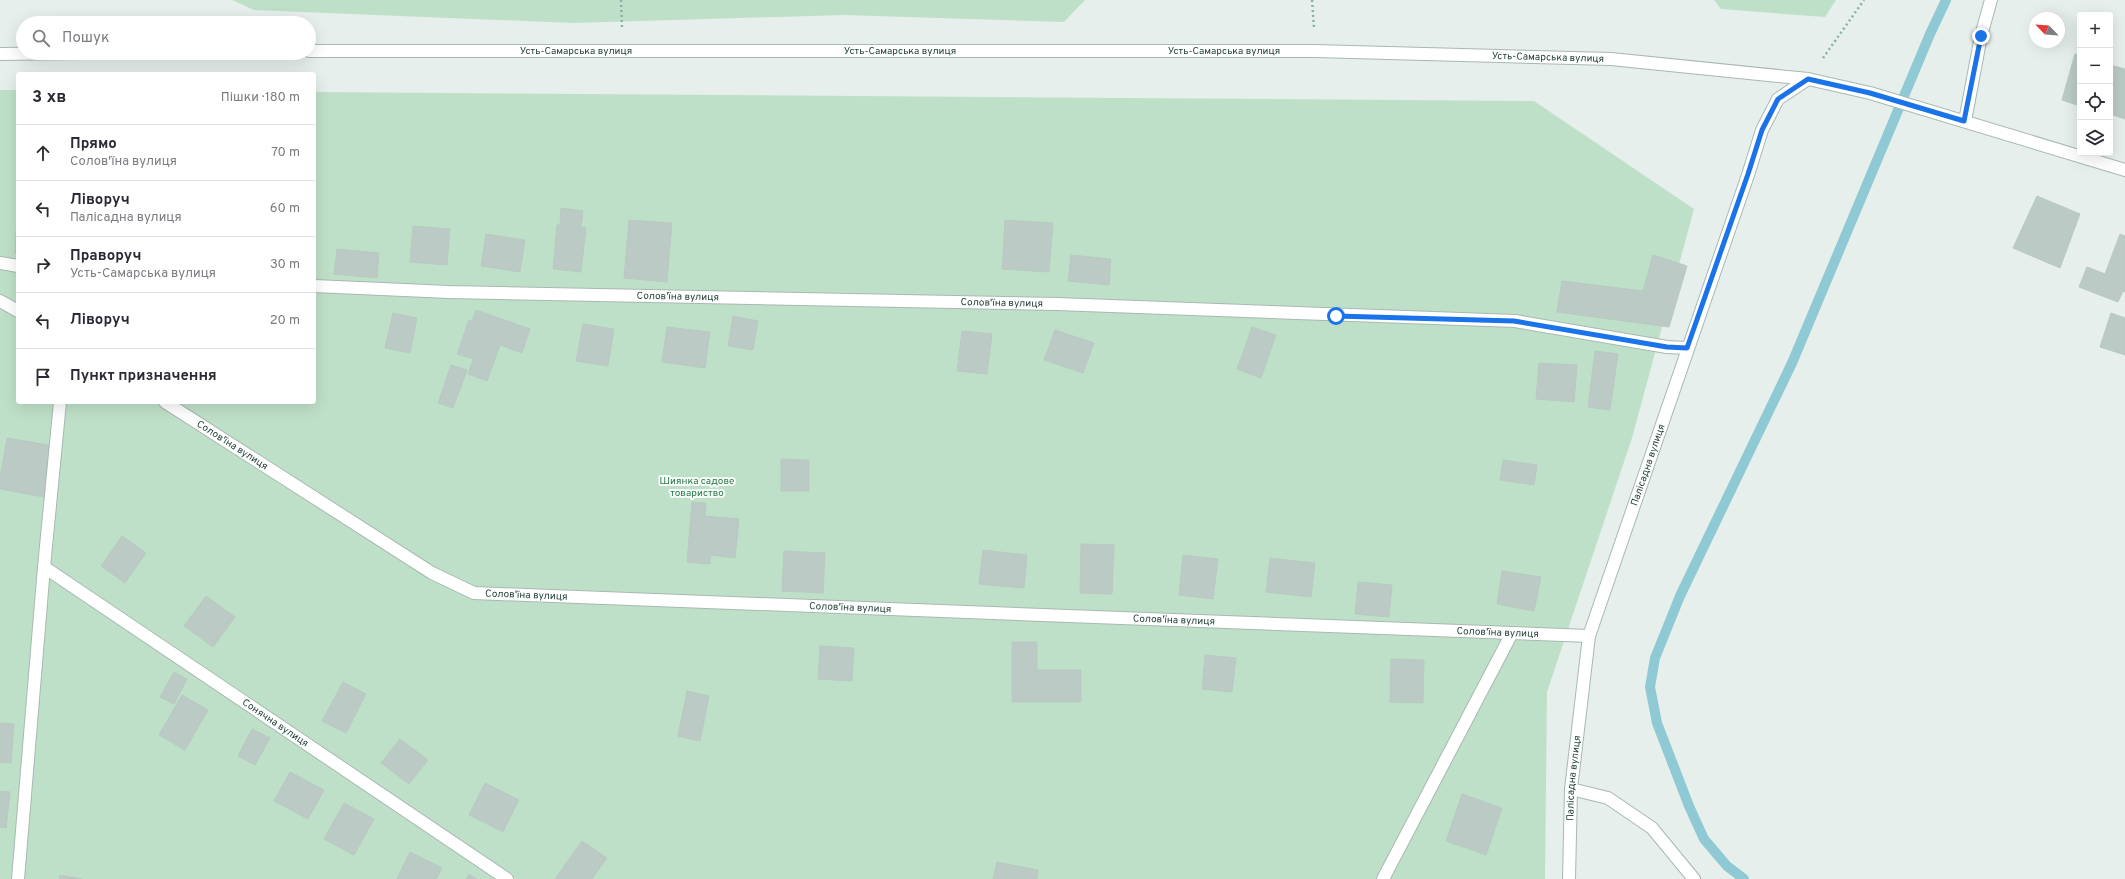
<!DOCTYPE html>
<html lang="uk">
<meta charset="utf-8">
<style>
body{margin:0;font-family:Overpass,sans-serif;background:#f2f2f3;color:#2b2b33}
.controls{position:absolute;right:12px;top:12px;display:grid;overflow:hidden;border-radius:4px;box-shadow:0 4px 16px #0002}
.controls button{width:36px;height:36px;display:grid;place-items:center;padding:0;border:0;border-bottom:1px solid #e1e1e2;background:#fff;color:#2b2b33;font:20px sans-serif}
.compass{position:absolute;left:2029px;top:12px;width:36px;height:36px;border-radius:50%;background:#fff;box-shadow:0 4px 16px #0002;rotate:295deg}
.stop{position:absolute;width:12px;height:12px;margin:-9px;border:3px solid #1a73e8;border-radius:50%;background:#fff}
.stop.end{background:#1a73e8;border-color:#fff;box-shadow:0 1px 4px #0008}
.list{margin:0;padding:0;list-style:none}
h2{display:flex;justify-content:space-between;align-items:center;height:52px;margin:0;padding:0 16px;font-size:17px}
h2 small{font-size:13px;font-weight:400;color:#7c7c81}
.list li{display:grid;grid-template-columns:26px 1fr auto;gap:12px;align-items:center;box-sizing:border-box;height:56px;padding:0 16px;border-top:1px solid #e1e1e2}
.list b{display:block;font-size:15px;white-space:nowrap}
.list p{margin:0;font-size:13px;white-space:nowrap;color:#7c7c81}
.list em{font-size:13px;font-style:normal;color:#7c7c81}
.icon{flex:none;width:22px;height:22px;fill:none;stroke:currentColor;stroke-width:2;stroke-linecap:round;stroke-linejoin:round}
.map{position:relative;flex:none;width:2125px;height:879px;overflow:hidden}
.search{position:absolute;background:#fff;box-shadow:0 4px 16px #0002;left:16px;top:16px;width:300px;height:44px;display:flex;align-items:center;gap:10px;box-sizing:border-box;padding:0 14px;border-radius:22px;color:#7c7c81;font-size:15px}
.panel{position:absolute;background:#fff;box-shadow:0 4px 16px #0002;left:16px;top:72px;width:300px;height:332px;border-radius:4px}
.map>svg:first-child{display:block}
.green{fill:#bfe0c8}
.lines{fill:none;stroke-linecap:round;stroke-linejoin:round}
.stream{stroke:#8ec9d4;stroke-width:10}
.building{fill:#bbcac4;stroke:#b8c9c2}
.service-casing{stroke:#a8b8b2;stroke-width:14}
.minor-casing{stroke:#a8b8b2;stroke-width:14}
.tertiary-casing{stroke:#a8b8b2;stroke-width:14}
.path{stroke:#86b3a5;stroke-width:2.5;stroke-dasharray:2 3;stroke-linecap:butt}
.service{stroke:#fff;stroke-width:12}
.minor{stroke:#fff;stroke-width:12}
.tertiary{stroke:#fff;stroke-width:12}
.route{stroke:#1a73e8;stroke-width:5}
.labels{text-anchor:middle;dominant-baseline:central;stroke-width:4;stroke-linejoin:round;paint-order:stroke}
.street-label{font-size:10px;fill:#24423a;stroke:#f7fbf9}
.park-label{font-size:10px;fill:#2d7a4b;stroke:#f7fbf9}
</style>
<div class="map">
<svg width="2125" height="879" viewBox="0 0 2125 879">
<rect width="100%" height="100%" fill="#e6efeb"/>
<!-- green -->
<g class="green">
<polygon points="232,0 1085,0 1064,22 843,15 573,23 254,10"/>
<polygon points="1714,0 1836,0 1825,17 1721,9"/>
<polygon points="0,90 18,90 18,402 314,402 314,92 1534,101 1694,209 1632,438 1547,692 1545,879 0,879"/>
</g>
<g class="lines">
<!-- stream -->
<polyline class="stream" points="1744,879 1727,866 1704,839 1689,806 1657,723 1650,687 1655,658 1680,596 1792,363 1930,34 1946,0"/>
</g>
<!-- building -->
<g class="building">
<polygon points="2075,54 2080,56 2080,106 2062,100"/>
<polygon points="2110,65 2125,69 2125,119 2110,114"/>
<polygon points="2037,196 2080,214 2060,268 2013,248"/>
<polygon points="561,208 583,211 581,227 586,228 581,272 553,269 557,225 560,225"/>
<polygon points="17,215 18,215 18,253 15,253"/>
<polygon points="629,220 672,223 667,282 624,278"/>
<polygon points="1005,220 1053,223 1049,272 1002,269"/>
<polygon points="413,226 450,229 447,265 410,262"/>
<polygon points="486,234 525,240 520,272 481,266"/>
<polygon points="2120,234 2125,236 2125,292 2123,291 2118,302 2079,287 2087,267 2105,274"/>
<polygon points="337,249 379,253 377,278 334,274"/>
<polygon points="1071,255 1111,259 1109,285 1068,281"/>
<polygon points="1653,255 1687,266 1669,327 1557,312 1562,281 1643,291"/>
<polygon points="476,310 530,329 522,353 500,345 487,381 468,374 473,359 457,354 469,320 472,321"/>
<polygon points="393,313 417,318 410,353 385,348"/>
<polygon points="2111,313 2125,318 2125,355 2100,347"/>
<polygon points="733,316 758,321 753,350 728,346"/>
<polygon points="583,324 614,329 608,366 576,361"/>
<polygon points="667,327 710,332 705,368 662,362"/>
<polygon points="1252,327 1276,335 1261,378 1237,369"/>
<polygon points="1055,330 1094,343 1083,373 1044,360"/>
<polygon points="962,331 992,334 987,374 957,371"/>
<polygon points="1595,351 1618,354 1610,410 1588,407"/>
<polygon points="1539,363 1577,365 1574,402 1536,399"/>
<polygon points="451,365 467,370 453,408 438,403"/>
<polygon points="7,438 54,446 44,497 0,489 0,477"/>
<polygon points="781,459 809,460 809,491 781,491"/>
<polygon points="1503,460 1537,465 1534,485 1500,480"/>
<polygon points="692,502 706,503 705,516 739,519 735,558 711,555 710,564 687,562"/>
<polygon points="122,536 146,553 125,583 101,566"/>
<polygon points="1081,544 1114,545 1112,594 1080,593"/>
<polygon points="983,550 1027,555 1024,588 979,584"/>
<polygon points="784,551 825,553 823,593 782,591"/>
<polygon points="1183,555 1218,559 1213,599 1179,595"/>
<polygon points="1270,558 1315,563 1311,597 1266,592"/>
<polygon points="1502,571 1541,577 1534,611 1497,604"/>
<polygon points="1358,582 1392,585 1389,617 1355,614"/>
<polygon points="206,596 235,617 213,647 184,626"/>
<polygon points="1012,642 1037,642 1037,670 1081,670 1081,702 1012,702"/>
<polygon points="820,646 854,648 852,681 818,679"/>
<polygon points="1205,655 1236,658 1232,692 1202,689"/>
<polygon points="1391,659 1424,660 1423,703 1390,702"/>
<polygon points="174,672 187,679 174,704 160,697"/>
<polygon points="343,682 366,694 346,733 322,721"/>
<polygon points="687,691 709,696 700,741 678,736"/>
<polygon points="182,695 208,710 185,750 159,735"/>
<polygon points="0,723 14,724 11,763 0,762"/>
<polygon points="252,729 270,738 255,765 238,756"/>
<polygon points="400,739 428,760 409,784 381,763"/>
<polygon points="290,772 324,790 308,819 274,801"/>
<polygon points="485,783 519,800 503,832 469,815"/>
<polygon points="0,791 10,792 6,828 0,827"/>
<polygon points="1462,794 1502,808 1486,855 1446,841"/>
<polygon points="344,803 374,819 354,855 324,839"/>
<polygon points="582,841 607,858 592,879 555,879"/>
<polygon points="410,852 442,868 436,879 397,879"/>
<polygon points="997,862 1038,870 1037,879 993,879"/>
<polygon points="469,874 477,879 466,879"/>
<polygon points="60,875 82,879 59,879"/>
</g>
<g class="lines">
<defs>
<g id="service">
<polyline points="0,263 18,266"/>
<path id="s1" d="M314,286L449,292L1057,304L1515,321L1667,347L1687,348"/>
<polyline points="0,301 18,311"/>
<path id="s2" d="M165,402L432,573L474,593L1589,636"/>
<path id="s3" d="M44,567L507,879"/>
<polyline points="1571,789 1608,798 1652,828 1694,879"/>
<polyline points="18,879 44,567 60,402"/>
<polyline points="1383,879 1512,633"/>
</g>
<g id="minor">
<path id="s4" d="M309,51H1315L1611,59L1808,79"/>
<polyline points="0,54 81,53"/>
<polyline points="1965,121 1981,36 1991,0"/>
</g>
<g id="tertiary">
<path id="s5" d="M1569,879L1571,789L1589,636L1748,175L1762,130L1778,99L1808,79L1870,93L2125,170"/>
</g>
</defs>
<!-- service casing -->
<use href="#service" class="service-casing"/>
<!-- minor casing -->
<use href="#minor" class="minor-casing"/>
<!-- tertiary casing -->
<use href="#tertiary" class="tertiary-casing"/>
<!-- path -->
<g class="path">
<polyline points="621,0 622,28"/>
<polyline points="1312,0 1314,28"/>
<polyline points="1823,58 1864,0"/>
</g>
<!-- service -->
<use href="#service" class="service"/>
<!-- minor -->
<use href="#minor" class="minor"/>
<!-- tertiary -->
<use href="#tertiary" class="tertiary"/>
</g>
<g class="lines">
<!-- route -->
<polyline class="route" points="1336,316 1514,321 1667,347 1687,348 1748,174 1762,130 1778,99 1808,79 1870,93 1964,121 1981,36"/>
</g>
<g class="labels">
<!-- street labels -->
<g class="street-label">
<text stroke="none"><textPath href="#s4" startOffset="267">Усть-Самарська вулиця</textPath></text>
<text stroke="none"><textPath href="#s4" startOffset="591">Усть-Самарська вулиця</textPath></text>
<text stroke="none"><textPath href="#s4" startOffset="915">Усть-Самарська вулиця</textPath></text>
<text stroke="none"><textPath href="#s4" startOffset="1239">Усть-Самарська вулиця</textPath></text>
<text stroke="none"><textPath href="#s1" startOffset="364">Солов'їна вулиця</textPath></text>
<text stroke="none"><textPath href="#s1" startOffset="688">Солов'їна вулиця</textPath></text>
<text stroke="none"><textPath href="#s2" startOffset="80">Солов'їна вулиця</textPath></text>
<text stroke="none"><textPath href="#s5" startOffset="425">Палісадна вулиця</textPath></text>
<text stroke="none"><textPath href="#s2" startOffset="416">Солов'їна вулиця</textPath></text>
<text stroke="none"><textPath href="#s2" startOffset="740">Солов'їна вулиця</textPath></text>
<text stroke="none"><textPath href="#s2" startOffset="1064">Солов'їна вулиця</textPath></text>
<text stroke="none"><textPath href="#s2" startOffset="1388">Солов'їна вулиця</textPath></text>
<text stroke="none"><textPath href="#s3" startOffset="279">Сонячна вулиця</textPath></text>
<text stroke="none"><textPath href="#s5" startOffset="101">Палісадна вулиця</textPath></text>
</g>
<!-- park labels -->
<g class="park-label">
<text x="697" y="481">Шиянка садове<tspan x="697" dy="12">товариство</tspan></text>
</g>
</g>
</svg>
<div class="controls">
<button>+</button>
<button>−</button>
<button><svg class="icon" aria-label="locate" viewBox="0 0 24 24"><circle cx="12" cy="12" r="6"/><path d="M12 2v4M12 18v4M2 12h4M18 12h4"/></svg></button>
<button><svg class="icon" aria-label="layers" viewBox="0 0 24 24"><path d="M12 4l9 5-9 5-9-5zM3 14l9 5 9-5"/></svg></button>
</div>
<svg class="compass" viewBox="-18 -18 36 36"><path d="M0-13l5 13h-10z" fill="#e53935"/><path d="M0 13l5-13h-10z" fill="#7c7c81"/></svg>
<div class="stop" style="left:1336px;top:316px"></div>
<div class="stop end" style="left:1981px;top:36px"></div>
<div class="search"><svg class="icon" aria-label="search" viewBox="0 0 24 24"><circle cx="10" cy="10" r="6"/><path d="M15 15l6 6"/></svg>Пошук</div>
<section class="panel">
<h2>3 хв<small>Пішки · 180 m</small></h2>
<ul class="list">
<li><svg class="icon" aria-label="ahead" viewBox="0 0 24 24"><path d="M12 20V5M6 11l6-6 6 6"/></svg><div><b>Прямо</b><p>Солов'їна вулиця</p></div><em>70 m</em></li>
<li><svg class="icon" aria-label="left" viewBox="0 0 24 24"><path d="M17 20v-9H6M10 6l-5 5 5 5"/></svg><div><b>Ліворуч</b><p>Палісадна вулиця</p></div><em>60 m</em></li>
<li><svg class="icon" aria-label="right" viewBox="0 0 24 24"><path d="M7 20v-9h11M14 6l5 5-5 5"/></svg><div><b>Праворуч</b><p>Усть-Самарська вулиця</p></div><em>30 m</em></li>
<li><svg class="icon" aria-label="left" viewBox="0 0 24 24"><path d="M17 20v-9H6M10 6l-5 5 5 5"/></svg><div><b>Ліворуч</b></div><em>20 m</em></li>
<li><svg class="icon" aria-label="arrive" viewBox="0 0 24 24"><path d="M6 21V4h12l-3 4 3 4H6"/></svg><div><b>Пункт призначення</b></div></li>
</ul>
</section>
</div>
